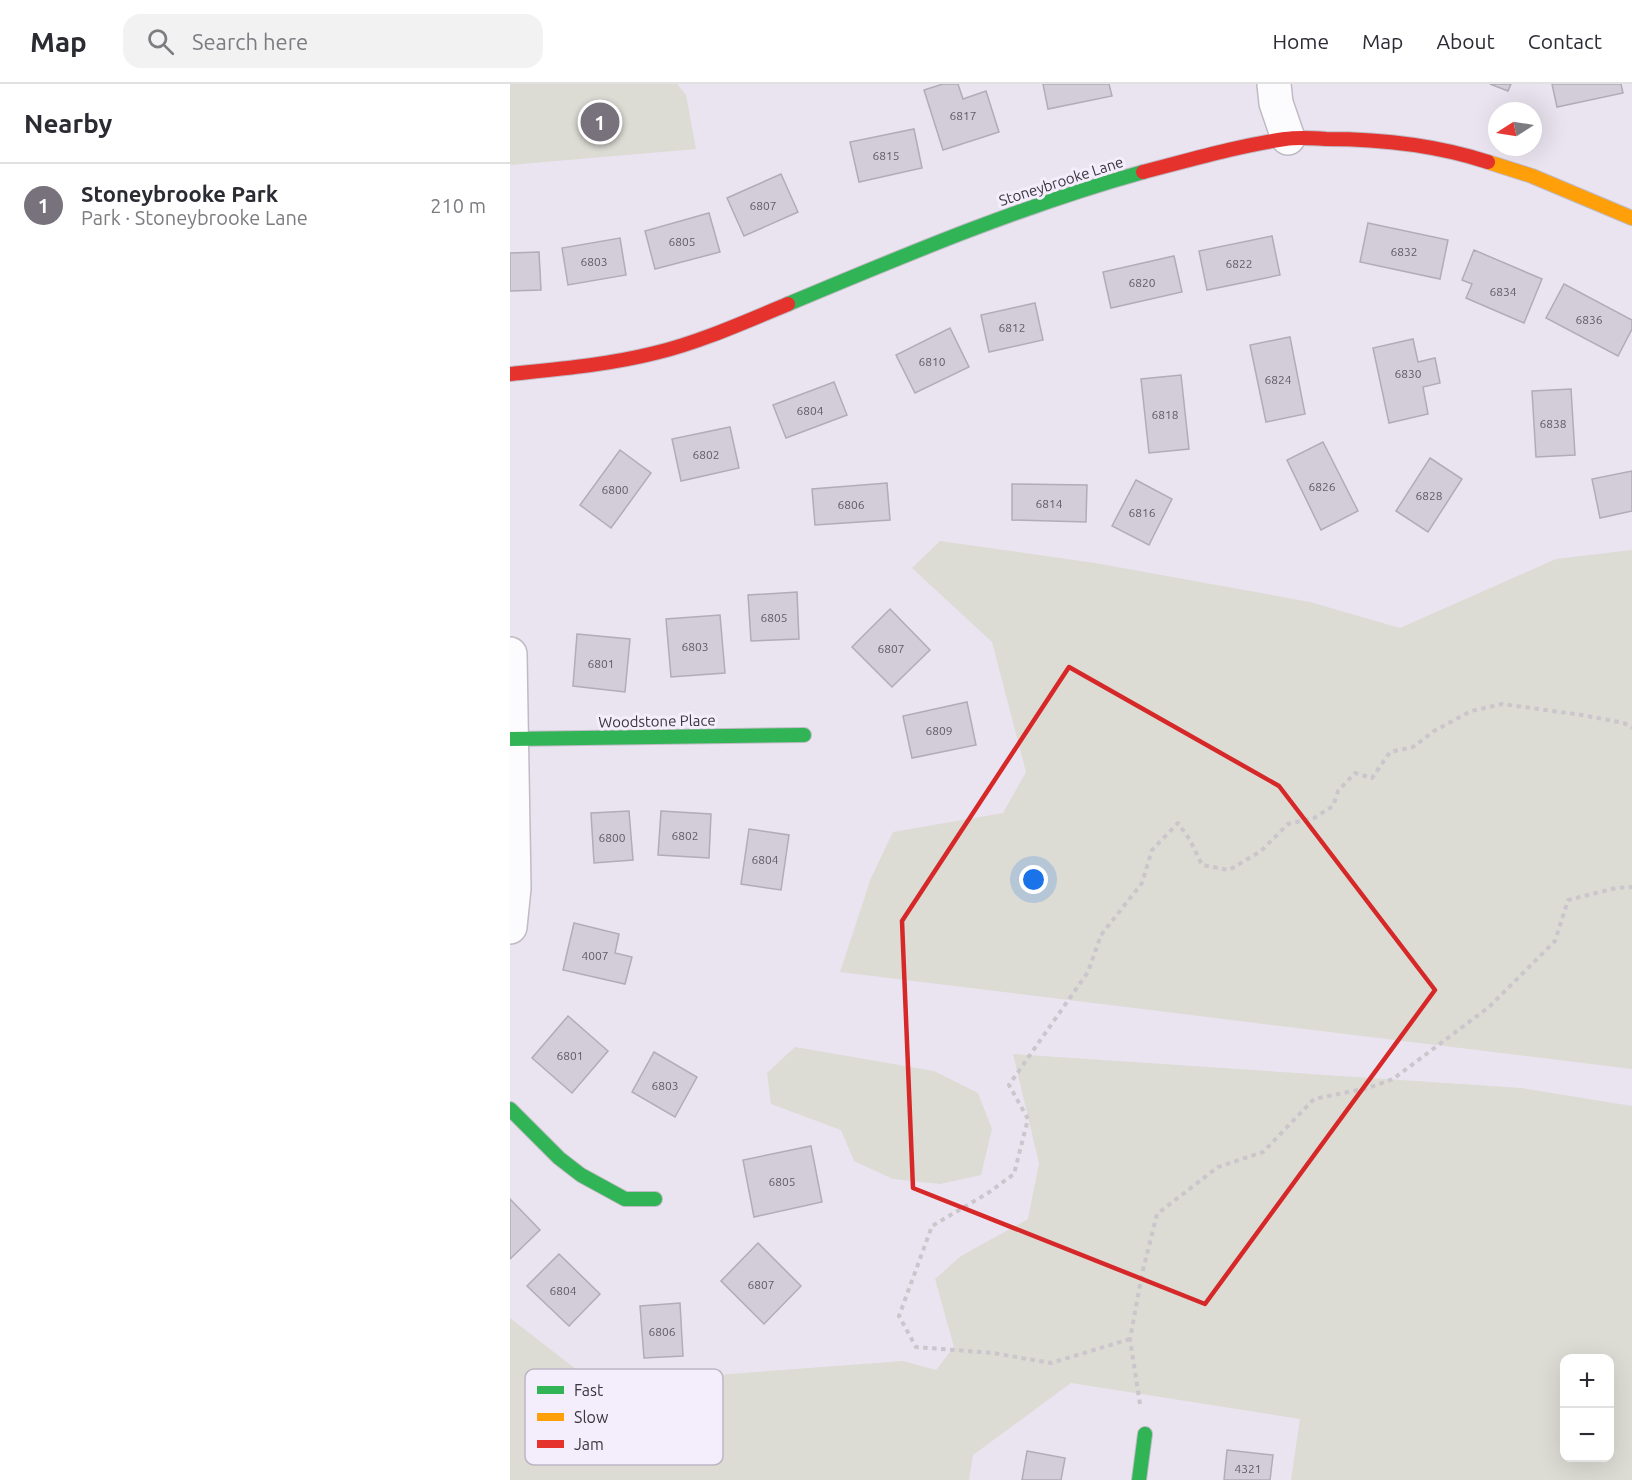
<!DOCTYPE html>
<meta charset="utf-8">
<style>
body{margin:0;font-family:Ubuntu,sans-serif;background:#f2f2f3;color:#2b2b33}
.controls{position:absolute;right:18px;bottom:18px;display:grid;overflow:hidden;border-radius:12px;box-shadow:0 6px 24px #0002}
.controls button{width:54px;height:54px;display:grid;place-items:center;padding:0;border:0;border-bottom:2px solid #e1e1e2;background:#fff;color:#2b2b33;font:30px sans-serif}
.compass{position:absolute;left:978px;top:18px;width:54px;height:54px;border-radius:50%;background:#fff;box-shadow:0 6px 24px #0002;rotate:258deg}
.you{position:absolute;left:524px;top:796px;width:21px;height:21px;margin:-15px;border:4px solid #fff;border-radius:50%;background:#1a73e8;box-shadow:0 0 0 9px #1a73e833}
.badge{display:grid;place-items:center;width:39px;height:39px;border-radius:50%;background:#78727d;color:#fff;font-size:20px;font-weight:700}
.pin{position:absolute;translate:-50% -50%;border:3px solid #fff;box-shadow:0 2px 6px #0006}
.list{margin:0;padding:0;list-style:none}
h2{display:flex;justify-content:space-between;align-items:center;height:78px;margin:0;padding:0 24px;font-size:26px}
h2 small{font-size:20px;font-weight:400;color:#7c7c81}
.list li{display:grid;grid-template-columns:39px 1fr auto;gap:18px;align-items:center;box-sizing:border-box;height:84px;padding:0 24px;border-top:2px solid #e1e1e2}
.list b{display:block;font-size:22px;white-space:nowrap}
.list p{margin:0;font-size:20px;white-space:nowrap;color:#7c7c81}
.list em{font-size:20px;font-style:normal;color:#7c7c81}
.icon{flex:none;width:33px;height:33px;fill:none;stroke:currentColor;stroke-width:2;stroke-linecap:round;stroke-linejoin:round}
.map{position:relative;flex:none;width:1122px;height:1396px;overflow:hidden}
header{display:flex;align-items:center;gap:36px;box-sizing:border-box;height:84px;padding:0 30px;background:#fff;border-bottom:2px solid #e1e1e2}
header strong{font-size:28px}
nav{display:flex;gap:33px;margin-inline-start:auto;font-size:21px}
.search{width:420px;height:54px;background:#f2f2f3;display:flex;align-items:center;gap:15px;box-sizing:border-box;padding:0 21px;border-radius:18px;color:#7c7c81;font-size:22px}
main{display:flex}
aside{flex:1;background:#fff}
.map>svg:first-child{display:block}
.green{fill:#dcdbd4;fill-rule:evenodd}
.building{fill:#d2cdd9;stroke:#b1acb6;stroke-width:1.5}
.lines{fill:none;stroke-linecap:round;stroke-linejoin:round}
.street-casing{stroke:#bfbac4;stroke-width:36}
.fast-casing{stroke:#bfbac4;stroke-width:16}
.slow-casing{stroke:#bfbac4;stroke-width:16}
.jam-casing{stroke:#bfbac4;stroke-width:16}
.path{stroke:#cac6cc;stroke-width:4;stroke-dasharray:4.5 4.5;stroke-linecap:butt}
.street{stroke:#fcfbfd;stroke-width:33}
.fast{stroke:#30b455;stroke-width:14}
.slow{stroke:#ff9f0a;stroke-width:14}
.jam{stroke:#e5322d;stroke-width:14}
.marked{fill:none;stroke:#d62828;stroke-width:4.5;stroke-linejoin:round}
.labels{text-anchor:middle;dominant-baseline:central;stroke-width:6;stroke-linejoin:round;paint-order:stroke}
.number-label{font-size:12px;fill:#605b66}
.street-label{font-size:15px;fill:#3a353f;stroke:#f4edfc}
.key{fill:#f4edfc;stroke:#bcb6c3;stroke-width:1.5}
.key-label{font-size:16px;fill:#3a353f}
</style>
<header>
<strong>Map</strong>
<div class="search"><svg class="icon" aria-label="search" viewBox="0 0 24 24"><circle cx="10" cy="10" r="6"/><path d="M15 15l6 6"/></svg>Search here</div>
<nav><a>Home</a><a>Map</a><a>About</a><a>Contact</a></nav>
</header>
<main>
<aside>
<h2>Nearby<small></small></h2>
<ul class="list">
<li><span class="badge">1</span><div><b>Stoneybrooke Park</b><p>Park · Stoneybrooke Lane</p></div><em>210 m</em></li>
</ul>
</aside>
<div class="map">
<svg width="1122" height="1396" viewBox="0 0 1122 1396">
<rect width="100%" height="100%" fill="#eae4f0"/>
<!-- green -->
<g class="green">
<polygon points="0,0 167,0 176,11 186,65 0,81"/>
<polygon points="430,457 585,479 800,518 890,544 1046,475 1122,466 1122,985 330,888 361,794 383,748 493,729 516,688 482,558 402,484"/>
<polygon points="285,963 424,987 468,1009 482,1045 471,1091 430,1100 383,1095 344,1077 331,1046 261,1020 257,989"/>
<path d="M503,970L1011,1004L1122,1022V1396H781L790,1335L561,1299L463,1371L459,1396H0V1234L85,1300L393,1277L426,1286L444,1263L425,1195L451,1172L518,1135L529,1079ZM1100,1274V1374H1054V1274Z"/>
</g>
<!-- building -->
<g class="building">
<polygon points="433,0 448,0 453,15 476,7 489,48 433,66 414,6"/>
<polygon points="533,0 599,0 602,12 538,25"/>
<polygon points="980,0 1001,0 998,7"/>
<polygon points="1042,0 1111,0 1113,9 1047,23"/>
<polygon points="404,45 412,84 349,98 340,58"/>
<polygon points="271,90 288,128 234,152 217,114"/>
<polygon points="199,129 210,168 145,185 135,147"/>
<polygon points="858,139 938,156 930,195 850,178"/>
<polygon points="762,152 770,191 697,206 689,167"/>
<polygon points="110,154 116,191 58,201 52,164"/>
<polygon points="964,166 1032,195 1014,239 956,214 962,200 952,196"/>
<polygon points="29,168 31,206 0,207 0,169"/>
<polygon points="664,172 672,208 601,224 593,188"/>
<polygon points="1054,200 1122,236 1122,245 1108,272 1036,234"/>
<polygon points="525,219 533,256 479,268 471,231"/>
<polygon points="440,244 459,283 405,309 386,271"/>
<polygon points="780,253 795,330 756,338 740,261"/>
<polygon points="903,255 908,278 925,274 930,299 913,303 918,330 879,339 863,264"/>
<polygon points="671,291 679,365 639,369 631,295"/>
<polygon points="324,298 337,331 276,354 263,321"/>
<polygon points="1061,305 1065,371 1026,373 1022,307"/>
<polygon points="220,343 229,384 171,397 162,355"/>
<polygon points="813,358 848,427 811,446 777,376"/>
<polygon points="110,366 141,389 101,444 70,421"/>
<polygon points="920,374 952,395 918,448 886,427"/>
<polygon points="1122,387 1122,427 1090,434 1082,395"/>
<polygon points="626,396 662,415 639,461 602,442"/>
<polygon points="377,399 380,436 305,441 302,405"/>
<polygon points="502,400 577,401 576,438 502,436"/>
<polygon points="287,508 289,555 241,557 238,511"/>
<polygon points="380,525 420,566 382,603 342,563"/>
<polygon points="210,531 215,589 161,593 156,535"/>
<polygon points="67,550 120,555 115,608 63,602"/>
<polygon points="457,618 466,661 402,674 393,632"/>
<polygon points="119,727 123,776 84,779 81,729"/>
<polygon points="151,727 201,730 199,774 148,771"/>
<polygon points="239,745 279,751 271,806 231,800"/>
<polygon points="64,839 109,850 105,869 122,873 115,900 53,886"/>
<polygon points="58,932 98,967 62,1009 22,974"/>
<polygon points="144,968 187,993 165,1033 122,1008"/>
<polygon points="301,1062 312,1118 244,1133 233,1076"/>
<polygon points="0,1115 30,1146 0,1175"/>
<polygon points="248,1159 291,1202 254,1240 211,1197"/>
<polygon points="49,1170 90,1210 59,1242 17,1202"/>
<polygon points="170,1219 173,1272 134,1274 130,1222"/>
<polygon points="717,1366 763,1371 760,1396 714,1396"/>
<polygon points="517,1367 555,1374 551,1396 512,1396"/>
</g>
<g class="lines">
<defs>
<g id="street">
<polyline points="764,0 766,19 778,54"/>
<polyline points="0,570 4,804 0,843"/>
</g>
<g id="fast">
<path d="M278,220C395,171 511,122 633,88"/>
<polyline points="0,655 294,651"/>
<polyline points="0,1025 49,1074 71,1091 115,1115 145,1115"/>
<polyline points="629,1396 635,1350"/>
</g>
<polyline id="slow" points="978,78 1022,92 1122,134"/>
<g id="jam">
<path d="M633,88C680,76 727,62 775,55C788,53 803,54 816,55C870,55 926,61 978,78"/>
<path d="M0,290C49,285 97,281 145,269C188,259 237,237 278,220"/>
</g>
</defs>
<!-- street casing -->
<use href="#street" class="street-casing"/>
<!-- fast casing -->
<use href="#fast" class="fast-casing"/>
<!-- slow casing -->
<use href="#slow" class="slow-casing"/>
<!-- jam casing -->
<use href="#jam" class="jam-casing"/>
<!-- path -->
<g class="path">
<polyline points="620,1255 541,1279 483,1269 406,1263 389,1232 422,1142 478,1109 504,1090 518,1035 499,1001 578,888 591,851 632,799 642,766 668,739 680,756 692,781 719,786 751,767 778,740 804,734 823,722 828,707 845,689 862,694 880,668 903,663 924,647 961,627 992,620 1072,631 1114,639 1122,644"/>
<polyline points="630,1320 620,1255 632,1190 647,1130 708,1083 753,1068 804,1015 858,1004 883,995 979,923 1045,857 1058,816 1106,804 1122,803"/>
</g>
<!-- street -->
<use href="#street" class="street"/>
<!-- fast -->
<use href="#fast" class="fast"/>
<!-- slow -->
<use href="#slow" class="slow"/>
<!-- jam -->
<use href="#jam" class="jam"/>
</g>
<!-- marked area -->
<path class="marked" d="M559,583L769,702L925,906L695,1220L403,1104L392,837Z"/>
<g class="labels">
<!-- number labels -->
<g class="number-label">
<text x="453" y="31">6817</text>
<text x="376" y="71">6815</text>
<text x="253" y="121">6807</text>
<text x="172" y="157">6805</text>
<text x="894" y="167">6832</text>
<text x="84" y="177">6803</text>
<text x="729" y="179">6822</text>
<text x="632" y="198">6820</text>
<text x="993" y="207">6834</text>
<text x="1079" y="235">6836</text>
<text x="502" y="243">6812</text>
<text x="422" y="277">6810</text>
<text x="898" y="289">6830</text>
<text x="768" y="295">6824</text>
<text x="300" y="326">6804</text>
<text x="655" y="330">6818</text>
<text x="1043" y="339">6838</text>
<text x="196" y="370">6802</text>
<text x="812" y="402">6826</text>
<text x="105" y="405">6800</text>
<text x="919" y="411">6828</text>
<text x="539" y="419">6814</text>
<text x="341" y="420">6806</text>
<text x="632" y="428">6816</text>
<text x="264" y="533">6805</text>
<text x="185" y="562">6803</text>
<text x="381" y="564">6807</text>
<text x="91" y="579">6801</text>
<text x="429" y="646">6809</text>
<text x="175" y="751">6802</text>
<text x="102" y="753">6800</text>
<text x="255" y="775">6804</text>
<text x="85" y="871">4007</text>
<text x="60" y="971">6801</text>
<text x="155" y="1001">6803</text>
<text x="272" y="1097">6805</text>
<text x="251" y="1200">6807</text>
<text x="53" y="1206">6804</text>
<text x="152" y="1247">6806</text>
<text x="738" y="1384">4321</text>
</g>
<!-- street labels -->
<g class="street-label">
<text transform="translate(551 97) rotate(-18)">Stoneybrooke Lane</text>
<text transform="translate(147 637) rotate(-1)">Woodstone Place</text>
</g>
</g>
<!-- legend -->
<rect x="15" y="1285" width="198" height="96" rx="9" class="key"/>
<rect x="27" y="1302" width="27" height="8" fill="#30b455"/>
<rect x="27" y="1329" width="27" height="8" fill="#ff9f0a"/>
<rect x="27" y="1356" width="27" height="8" fill="#e5322d"/>
<g class="key-label">
<text x="64" y="1312">Fast</text>
<text x="64" y="1339">Slow</text>
<text x="64" y="1366">Jam</text>
</g>
</svg>
<div class="controls">
<button>+</button>
<button>−</button>
</div>
<svg class="compass" viewBox="-18 -18 36 36"><path d="M0-13l5 13h-10z" fill="#e53935"/><path d="M0 13l5-13h-10z" fill="#7c7c81"/></svg>
<div class="you"></div>
<div class="pin badge" style="left:90px;top:38px">1</div>
</div>
</main>
